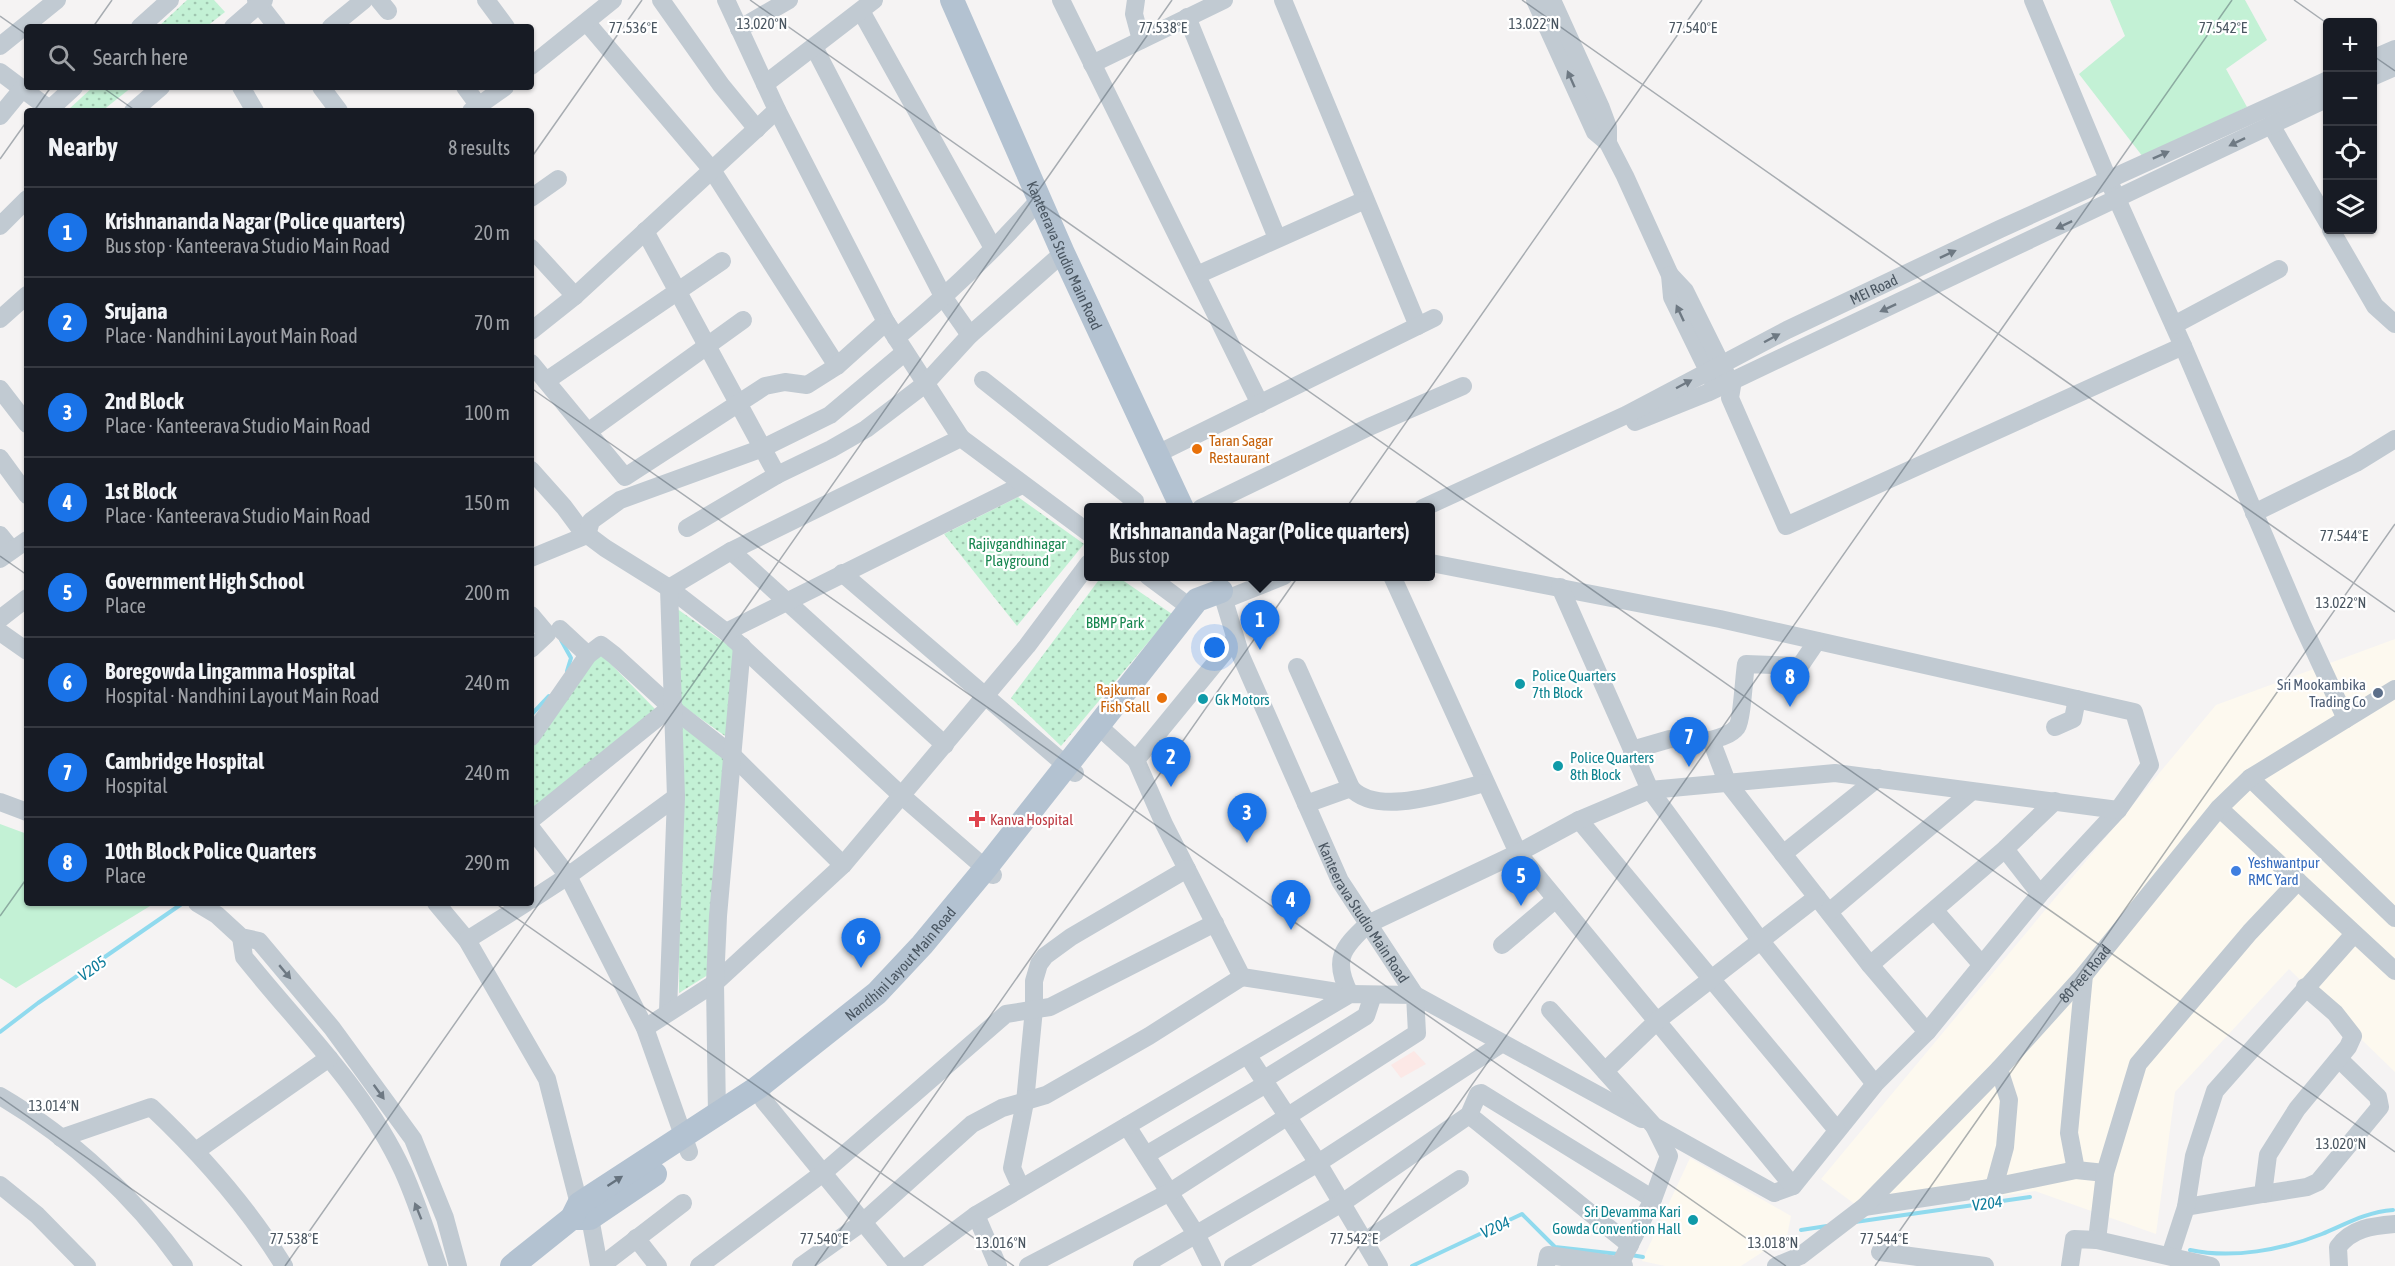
<!DOCTYPE html>
<meta charset="utf-8">
<style>
body{margin:0;font-family:"Asap Condensed",sans-serif;background:#20242c;color:#f1f3f6}
.controls{position:absolute;right:18px;top:18px;display:grid;overflow:hidden;border-radius:6px;box-shadow:0 2px 4px #0004}
.controls button{width:54px;height:54px;display:grid;place-items:center;padding:0;border:0;border-bottom:2px solid #363941;background:#171b24;color:#f1f3f6;font:30px sans-serif}
.you{position:absolute;left:1215px;top:648px;width:21px;height:21px;margin:-15px;border:4px solid #fff;border-radius:50%;background:#1a73e8;box-shadow:0 0 0 9px #1a73e833}
.badge{display:grid;place-items:center;width:39px;height:39px;border-radius:50%;background:#1a73e8;color:#fff;font-size:20px;font-weight:700}
.pin{position:absolute;translate:-50% -50px;filter:drop-shadow(0 2px 3px #0008)}
.pin::after{content:'';position:absolute;top:32px;width:21px;height:18px;background:inherit;clip-path:polygon(0 0,100% 0,50% 100%)}
.popup{position:absolute;left:1084px;top:503px;width:351px;height:78px;box-sizing:border-box;display:grid;place-content:center;border-radius:6px;background:#171b24;filter:drop-shadow(0 2px 4px #0005);font-size:20px;white-space:nowrap;color:#9ea1a6}
.popup b{font-size:22px;color:#f1f3f6}
.popup::after{content:'';position:absolute;left:50%;top:100%;margin-left:-12px;border:12px solid transparent;border-top-color:#171b24}
.list{margin:0;padding:0;list-style:none}
h2{display:flex;justify-content:space-between;align-items:center;height:78px;margin:0;padding:0 24px;font-size:26px}
h2 small{font-size:20px;font-weight:400;color:#9ea1a6}
.list li{display:grid;grid-template-columns:39px 1fr auto;gap:18px;align-items:center;box-sizing:border-box;height:90px;padding:0 24px;border-top:2px solid #363941}
.list b{display:block;font-size:22px;white-space:nowrap}
.list p{margin:0;font-size:20px;white-space:nowrap;color:#9ea1a6}
.list em{font-size:20px;font-style:normal;color:#9ea1a6}
.icon{flex:none;width:33px;height:33px;fill:none;stroke:currentColor;stroke-width:2;stroke-linecap:round;stroke-linejoin:round}
.map{position:relative;flex:none;width:2395px;height:1266px;overflow:hidden}
.search{position:absolute;background:#171b24;box-shadow:0 2px 4px #0004;left:24px;top:24px;width:510px;height:66px;display:flex;align-items:center;gap:15px;box-sizing:border-box;padding:0 21px;border-radius:6px;color:#9ea1a6;font-size:22px}
.panel{position:absolute;background:#171b24;box-shadow:0 2px 4px #0004;left:24px;top:108px;width:510px;height:798px;border-radius:6px}
.map>svg:first-child{display:block}
.commercial{fill:#fdf9ef}
.medical{fill:#fce8e6}
.grass{fill:#c3f1d5}
.park{fill:url(#park-dots)}
.lines{fill:none;stroke-linecap:round;stroke-linejoin:round}
.stream{stroke:#90daee;stroke-width:4}
.minor{stroke:#c1cad2;stroke-width:18}
.major{stroke:#b3c2d1;stroke-width:24}
.oneway{fill:#6e7983}
.oneway2{fill:#64717d}
.ticks{fill:none;stroke:#4a5661;stroke-width:1.5;stroke-opacity:0.45}
.food-dot{fill:#e8710a;stroke:#fff;stroke-width:2}
.culture-dot{fill:#0f9aa8;stroke:#fff;stroke-width:2}
.service-dot{fill:#5c6f8a;stroke:#fff;stroke-width:2}
.health-dot{fill:#e0444e;stroke:#fff;stroke-width:2}
.shop-dot{fill:#3f7fe0;stroke:#fff;stroke-width:2}
.labels{text-anchor:middle;dominant-baseline:central;stroke-width:4.5;stroke-linejoin:round;paint-order:stroke}
.street-label{font-size:15px;fill:#4a5661;stroke:#fff}
.food-label{font-size:15px;fill:#c56008;stroke:#fff;text-anchor:start}
.park-label{font-size:15px;fill:#17864f;stroke:#fff}
.culture-label{font-size:15px;fill:#0d838f;stroke:#fff;text-anchor:start}
.service-label{font-size:15px;fill:#4e5e75;stroke:#fff;text-anchor:end}
.health-label{font-size:15px;fill:#be3a42;stroke:#fff;text-anchor:start}
.shop-label{font-size:15px;fill:#366cbe;stroke:#fff;text-anchor:start}
.water-label{font-size:16px;font-style:italic;fill:#0c7c9b;stroke:#fff}
.ticks-label{font-size:15px;text-anchor:middle;fill:#4a5661;stroke:#fff;stroke-width:4.5;stroke-linejoin:round;paint-order:stroke}
</style>
<div class="map">
<svg width="2395" height="1266" viewBox="0 0 2395 1266">
<defs>
<pattern id="park-dots" width="8" height="8" patternUnits="userSpaceOnUse" patternTransform="scale(1.5)"><rect width="8" height="8" fill="#c3f1d5"/><path d="M2 2h.1M6 6h.1" fill="none" stroke="#a0c6b0" stroke-width="1.8" stroke-linecap="round"/></pattern>
</defs>
<rect width="100%" height="100%" fill="#f5f3f3"/>
<!-- commercial -->
<g class="commercial">
<polygon points="2395,639 2395,1072 2289,969 2175,1092 2156,1234 2035,1191 1868,1214 1821,1179 2216,705"/>
<polygon points="1690,1158 1791,1216 1787,1236 1741,1266 1665,1266 1642,1261"/>
</g>
<!-- medical -->
<polygon class="medical" points="1414,1051 1426,1064 1401,1078 1391,1065"/>
<!-- grass -->
<g class="grass">
<polygon points="2110,0 2245,0 2267,40 2226,69 2247,107 2143,157 2079,74 2125,36"/>
<polygon points="0,824 27,834 27,903 155,903 16,988 0,978"/>
</g>
<!-- park -->
<g class="park">
<polygon points="187,0 214,0 225,12 206,27 158,27"/>
<polygon points="93,87 132,87 102,111 71,111 69,109"/>
<polygon points="1018,497 1084,544 1017,626 944,534"/>
<polygon points="1101,577 1118,577 1172,614 1061,746 1011,698"/>
<polygon points="676,608 735,650 728,738 677,702"/>
<polygon points="600,653 655,709 531,813 531,744"/>
<polygon points="677,722 726,757 711,973 679,993"/>
</g>
<g class="lines">
<!-- stream -->
<g class="stream">
<polyline points="561,640 571,658 567,671"/>
<polyline points="531,715 549,696"/>
<polyline points="0,1032 38,1003 183,903"/>
<polyline points="1855,1222 2030,1197"/>
<polyline points="1801,1230 1827,1226"/>
<path d="M2190,1250C2232,1259 2282,1250 2322,1234C2346,1224 2366,1212 2393,1210"/>
<polyline points="1631,1255 1643,1257"/>
<polyline points="1412,1266 1522,1214 1555,1247 1618,1254"/>
</g>
<!-- minor -->
<g class="minor">
<polyline points="256,0 277,27"/>
<polyline points="379,0 388,11"/>
<polyline points="486,0 506,27"/>
<polyline points="661,0 721,85 757,129"/>
<polyline points="726,0 777,110 886,322 961,438"/>
<polyline points="1061,0 1260,404"/>
<polyline points="1136,0 1134,14 1141,40"/>
<polyline points="1283,0 1418,326"/>
<polyline points="1535,0 1595,132 1608,143 1625,176 1670,275 1672,297 1714,383"/>
<polyline points="1552,0 1601,108 1608,127 1608,143"/>
<polyline points="2033,0 2108,179 2183,346 2302,624 2346,719"/>
<polyline points="861,11 993,248"/>
<polyline points="1187,17 1277,238"/>
<polyline points="587,23 712,170 837,366"/>
<polyline points="140,27 170,0"/>
<polyline points="233,27 264,0"/>
<polyline points="331,27 364,0"/>
<polyline points="739,29 789,0"/>
<polyline points="0,46 57,0"/>
<polyline points="814,47 944,298 970,335"/>
<polyline points="2372,59 2395,49"/>
<polyline points="1092,64 1224,0"/>
<polyline points="531,66 613,0"/>
<polyline points="0,72 52,111"/>
<polyline points="2372,77 2395,67"/>
<polyline points="765,84 874,0"/>
<polyline points="241,87 255,111"/>
<polyline points="321,87 339,111"/>
<polyline points="465,87 479,106"/>
<polyline points="50,109 74,87"/>
<polyline points="133,111 161,87"/>
<polyline points="471,111 505,87"/>
<polyline points="0,116 23,88"/>
<polyline points="2271,125 2328,223"/>
<polyline points="531,198 558,179"/>
<polyline points="0,226 27,199"/>
<polyline points="2331,230 2375,306 2395,324"/>
<polyline points="645,231 777,475"/>
<polyline points="531,248 575,296"/>
<polyline points="1197,275 1365,200"/>
<polyline points="1670,275 1685,291 1732,386 1730,398 1786,526 2183,346"/>
<polyline points="0,319 27,295"/>
<polyline points="2174,325 2279,269"/>
<polyline points="531,331 575,296 777,110"/>
<path d="M896,338C947,295 995,250 1039,200"/>
<polyline points="531,363 625,477 765,386 785,382 807,385 837,366 886,322"/>
<polyline points="983,380 1135,501 1130,508"/>
<polyline points="546,381 722,261"/>
<polyline points="0,389 27,424"/>
<polyline points="1635,422 1707,393 2328,98"/>
<polyline points="589,431 743,320"/>
<polyline points="1157,454 1434,318"/>
<polyline points="0,458 27,495"/>
<polyline points="531,470 564,507 581,530 605,548 669,588 726,632 902,796 993,875"/>
<polyline points="1201,508 1369,427 1463,386"/>
<path id="s1" d="M1423,508L1626,415L1787,330L2000,229L2328,80"/>
<polyline points="2254,513 2356,463 2395,439"/>
<polyline points="687,528 777,475 831,449 866,429 925,384 970,335 1063,253"/>
<polyline points="0,535 12,550"/>
<polyline points="731,551 945,745"/>
<polyline points="531,558 587,535 591,521 620,500 763,448 830,415 905,352"/>
<polyline points="0,559 27,540"/>
<polyline points="1431,563 1720,619 2134,712 2150,765 2118,810 2040,894 1927,1032 1875,1084 1793,1186 1774,1193 1654,1126 1550,1010"/>
<polyline points="842,573 1075,773"/>
<polyline points="1148,576 1191,608"/>
<path id="s2" d="M1284,576L1224,600L1241,656L1340,881L1415,995L1642,1119"/>
<polyline points="1392,576 1518,853 1793,1186"/>
<polyline points="1560,587 1650,790 1760,940 1875,1084"/>
<polyline points="531,615 547,634 531,649"/>
<polyline points="0,619 27,598"/>
<polyline points="560,629 588,655"/>
<polyline points="0,632 27,651"/>
<polyline points="726,632 1022,485"/>
<polyline points="1235,639 1136,760 1164,824 1242,977 1350,994"/>
<path d="M1297,667L1351,788C1378,818 1450,791 1485,783"/>
<polyline points="2055,727 2073,719 2077,699"/>
<polyline points="1106,733 1136,760"/>
<polyline points="531,737 588,655 601,645 614,655 671,707 731,754 843,865"/>
<path d="M1711,740C1719,738 1731,735 1737,727C1742,720 1744,676 1746,664L1800,666L1817,641"/>
<polyline points="1632,750 1670,739 1711,740 1727,782 1870,965 1927,1032"/>
<polyline points="2250,778 2395,918"/>
<polyline points="0,802 27,812"/>
<polyline points="1306,804 1351,788"/>
<polyline points="2219,808 2395,971"/>
<polyline points="531,820 671,707"/>
<polyline points="1579,820 1837,1130"/>
<polyline points="531,828 568,876 645,1028 689,1152"/>
<polyline points="2005,849 2040,894"/>
<polyline points="1783,854 1878,778"/>
<polyline points="531,900 568,876 676,797"/>
<polyline points="197,903 217,915 241,937 259,941 332,1028 413,1139 445,1218 458,1266"/>
<polyline points="436,903 467,940 547,1079 579,1204"/>
<polyline points="1935,911 1982,965"/>
<polyline points="1829,912 1971,792"/>
<path d="M241,937L244,957C299,1026 366,1090 403,1171C417,1202 427,1234 438,1266"/>
<polyline points="467,940 526,903"/>
<polyline points="1502,945 1556,899"/>
<polyline points="1870,965 2005,849 2055,801"/>
<polyline points="2084,975 2069,1133 2076,1170 2105,1173"/>
<path d="M1350,994C1332,960 1342,948 1368,924L1518,853L1579,820L1650,790L1835,773L2118,810"/>
<polyline points="668,1011 676,797 669,588 731,551 961,438 1089,533"/>
<polyline points="645,1028 715,983 843,865 1027,646 1089,563"/>
<polyline points="1248,1056 1318,1163 1379,1266"/>
<polyline points="1605,1071 1657,1021 1817,897"/>
<polyline points="1263,1080 1366,1016 1373,995"/>
<polyline points="757,1088 764,1101 899,1266"/>
<path d="M0,1096C72,1138 136,1198 184,1266"/>
<polyline points="717,1115 715,983 718,916 742,646"/>
<polyline points="1469,1115 1630,1245"/>
<polyline points="1127,1126 1196,1234 1212,1266"/>
<path d="M61,1138L151,1107C202,1155 247,1206 284,1266"/>
<polyline points="196,1151 329,1058"/>
<polyline points="1146,1155 1266,1084"/>
<polyline points="1017,1179 1012,1168 1025,1102 1034,1009 1034,981 1039,964 1045,956 1071,937 1187,869"/>
<polyline points="0,1185 37,1215 87,1266"/>
<polyline points="1994,1187 2005,1147 2009,1100 1999,1069"/>
<polyline points="2263,1194 2307,1187 2318,1182 2380,1107 2378,1097 2339,1059"/>
<polyline points="1864,1207 1983,1189 2076,1170"/>
<polyline points="2186,1207 2263,1194 2268,1155 2297,1109 2348,1047 2353,1036 2335,1013 2305,987"/>
<polyline points="976,1215 998,1266"/>
<polyline points="590,1218 599,1266"/>
<polyline points="636,1238 658,1266"/>
<polyline points="2097,1240 2105,1173 2138,1064 2250,932 2298,881"/>
<polyline points="1365,1241 1460,1179"/>
<polyline points="1880,1252 1985,1266"/>
<polyline points="2170,1256 2186,1207 2194,1156 2215,1091 2354,934"/>
<polyline points="601,1266 683,1203"/>
<polyline points="699,1266 823,1173 1006,1014 1050,1007 1215,923"/>
<polyline points="801,1266 863,1222 972,1124 1002,1108 1046,1095 1149,1036 1242,977"/>
<polyline points="908,1266 976,1215 1350,994 1415,995 1417,1033 1170,1192 1028,1266"/>
<polyline points="1142,1266 1318,1163 1501,1044"/>
<polyline points="1233,1266 1342,1203 1469,1115 1478,1094 1481,1093 1653,1199"/>
<polyline points="1546,1266 1548,1255 1624,1266"/>
<polyline points="1619,1266 1653,1199 1669,1156 1654,1126"/>
<path id="s3" d="M1776,1266L1800,1256L1864,1207L1999,1069L2084,975L2219,808L2250,778L2395,689"/>
<polyline points="2070,1266 2074,1239 2097,1240 2211,1266"/>
<path d="M2339,1266L2338,1247C2352,1228 2372,1226 2395,1224"/>
</g>
<!-- major -->
<g class="major">
<path id="s4" d="M952,0L1063,253L1182,508"/>
<polyline points="572,1218 590,1218 655,1174"/>
<path id="s5" d="M512,1266L572,1218L579,1204L757,1088L877,993L922,945L985,869L1197,600L1221,591"/>
</g>
</g>
<!-- one-way arrows -->
<defs><path id="oneway-solid" d="M-6-.8H1V-3.2L6.5 0L1 3.2V.8H-6Z" transform="scale(1.5)"/></defs>
<g class="oneway">
<use href="#oneway-solid" transform="translate(1571 79) rotate(-114)"/>
<use href="#oneway-solid" transform="translate(2237 142) rotate(154)"/>
<use href="#oneway-solid" transform="translate(2161 155) rotate(-24)"/>
<use href="#oneway-solid" transform="translate(2064 225) rotate(155)"/>
<use href="#oneway-solid" transform="translate(1948 254) rotate(-25)"/>
<use href="#oneway-solid" transform="translate(1888 308) rotate(155)"/>
<use href="#oneway-solid" transform="translate(1680 313) rotate(-115)"/>
<use href="#oneway-solid" transform="translate(1772 338) rotate(-28)"/>
<use href="#oneway-solid" transform="translate(1684 384) rotate(-28)"/>
<use href="#oneway-solid" transform="translate(285 972) rotate(50)"/>
<use href="#oneway-solid" transform="translate(379 1092) rotate(54)"/>
<use href="#oneway-solid" transform="translate(418 1211) rotate(-112)"/>
</g>
<use class="oneway2" href="#oneway-solid" transform="translate(615 1181) rotate(-33)"/>
<!-- ticks -->
<path class="ticks" d="M750,0L2395,1152M1522,0L2395,612M2294,0L2328,24M0,16L27,35M93,27L112,0M2372,55L2395,71M102,87L136,111M34,111L51,87M531,158L642,0M0,159L27,121M531,388L1786,1266M0,556L27,575M495,903L1014,1266M0,916L27,878M0,1097L242,1266M285,1266L1172,0M815,1266L1702,0M1345,1266L2232,0M1875,1266L2395,524"/>
<!-- markers -->
<g class="food-dot">
<circle cx="1197" cy="449" r="6"/>
<circle cx="1162" cy="698" r="6"/>
</g>
<g class="culture-dot">
<circle cx="1520" cy="684" r="6"/>
<circle cx="1203" cy="699" r="6"/>
<circle cx="1558" cy="766" r="6"/>
<circle cx="1693" cy="1220" r="6"/>
</g>
<circle class="service-dot" cx="2378" cy="693" r="6"/>
<path class="health-dot" d="M974 810h6v6h6v6h-6v6h-6v-6h-6v-6h6z"/>
<circle class="shop-dot" cx="2236" cy="871" r="6"/>
<g class="labels">
<!-- street labels -->
<g class="street-label">
<text stroke="none"><textPath href="#s4" startOffset="279">Kanteerava Studio Main Road</textPath></text>
<text stroke="none"><textPath href="#s1" startOffset="501">MEI Road</textPath></text>
<text stroke="none"><textPath href="#s2" startOffset="408">Kanteerava Studio Main Road</textPath></text>
<text stroke="none"><textPath href="#s5" startOffset="495">Nandhini Layout Main Road</textPath></text>
<text stroke="none"><textPath href="#s3" startOffset="428">80 Feet Road</textPath></text>
</g>
<!-- food labels -->
<g class="food-label">
<text x="1209" y="440">Taran Sagar<tspan x="1209" dy="17">Restaurant</tspan></text>
<text x="1150" y="689" text-anchor="end">Rajkumar<tspan x="1150" dy="17">Fish Stall</tspan></text>
</g>
<!-- park labels -->
<g class="park-label">
<text x="1017" y="543">Rajivgandhinagar<tspan x="1017" dy="17">Playground</tspan></text>
<text x="1115" y="622">BBMP Park</text>
</g>
<!-- culture labels -->
<g class="culture-label">
<text x="1532" y="675">Police Quarters<tspan x="1532" dy="17">7th Block</tspan></text>
<text x="1215" y="699">Gk Motors</text>
<text x="1570" y="757">Police Quarters<tspan x="1570" dy="17">8th Block</tspan></text>
<text x="1681" y="1211" text-anchor="end">Sri Devamma Kari<tspan x="1681" dy="17">Gowda Convention Hall</tspan></text>
</g>
<!-- service labels -->
<g class="service-label">
<text x="2366" y="684">Sri Mookambika<tspan x="2366" dy="17">Trading Co</tspan></text>
</g>
<!-- health labels -->
<g class="health-label">
<text x="990" y="819">Kanva Hospital</text>
</g>
<!-- shop labels -->
<g class="shop-label">
<text x="2248" y="862">Yeshwantpur<tspan x="2248" dy="17">RMC Yard</tspan></text>
</g>
<!-- water labels -->
<g class="water-label">
<text transform="translate(92 968) rotate(-35)">V205</text>
<text transform="translate(1987 1203) rotate(-8)">V204</text>
<text transform="translate(1495 1227) rotate(-25)">V204</text>
</g>
</g>
<g class="ticks-label">
<text x="762" y="29">13.020°N</text>
<text x="1534" y="29">13.022°N</text>
<text x="633" y="33">77.536°E</text>
<text x="1163" y="33">77.538°E</text>
<text x="1693" y="33">77.540°E</text>
<text x="2223" y="33">77.542°E</text>
<text x="2344" y="541">77.544°E</text>
<text x="2341" y="608">13.022°N</text>
<text x="54" y="1111">13.014°N</text>
<text x="2341" y="1149">13.020°N</text>
<text x="294" y="1244">77.538°E</text>
<text x="824" y="1244">77.540°E</text>
<text x="1354" y="1244">77.542°E</text>
<text x="1884" y="1244">77.544°E</text>
<text x="1001" y="1248">13.016°N</text>
<text x="1773" y="1248">13.018°N</text>
</g>
</svg>
<div class="controls">
<button>+</button>
<button>−</button>
<button><svg class="icon" aria-label="locate" viewBox="0 0 24 24"><circle cx="12" cy="12" r="6"/><path d="M12 2v4M12 18v4M2 12h4M18 12h4"/></svg></button>
<button><svg class="icon" aria-label="layers" viewBox="0 0 24 24"><path d="M12 4l9 5-9 5-9-5zM3 14l9 5 9-5"/></svg></button>
</div>
<div class="you"></div>
<div class="pin badge" style="left:1260px;top:650px">1</div>
<div class="popup"><b>Krishnananda Nagar (Police quarters)</b>Bus stop</div>
<div class="pin badge" style="left:1171px;top:787px">2</div>
<div class="pin badge" style="left:1247px;top:843px">3</div>
<div class="pin badge" style="left:1291px;top:930px">4</div>
<div class="pin badge" style="left:1521px;top:906px">5</div>
<div class="pin badge" style="left:861px;top:968px">6</div>
<div class="pin badge" style="left:1689px;top:767px">7</div>
<div class="pin badge" style="left:1790px;top:707px">8</div>
<div class="search"><svg class="icon" aria-label="search" viewBox="0 0 24 24"><circle cx="10" cy="10" r="6"/><path d="M15 15l6 6"/></svg>Search here</div>
<section class="panel">
<h2>Nearby<small>8 results</small></h2>
<ul class="list">
<li><span class="badge">1</span><div><b>Krishnananda Nagar (Police quarters)</b><p>Bus stop · Kanteerava Studio Main Road</p></div><em>20 m</em></li>
<li><span class="badge">2</span><div><b>Srujana</b><p>Place · Nandhini Layout Main Road</p></div><em>70 m</em></li>
<li><span class="badge">3</span><div><b>2nd Block</b><p>Place · Kanteerava Studio Main Road</p></div><em>100 m</em></li>
<li><span class="badge">4</span><div><b>1st Block</b><p>Place · Kanteerava Studio Main Road</p></div><em>150 m</em></li>
<li><span class="badge">5</span><div><b>Government High School</b><p>Place</p></div><em>200 m</em></li>
<li><span class="badge">6</span><div><b>Boregowda Lingamma Hospital</b><p>Hospital · Nandhini Layout Main Road</p></div><em>240 m</em></li>
<li><span class="badge">7</span><div><b>Cambridge Hospital</b><p>Hospital</p></div><em>240 m</em></li>
<li><span class="badge">8</span><div><b>10th Block Police Quarters</b><p>Place</p></div><em>290 m</em></li>
</ul>
</section>
</div>
